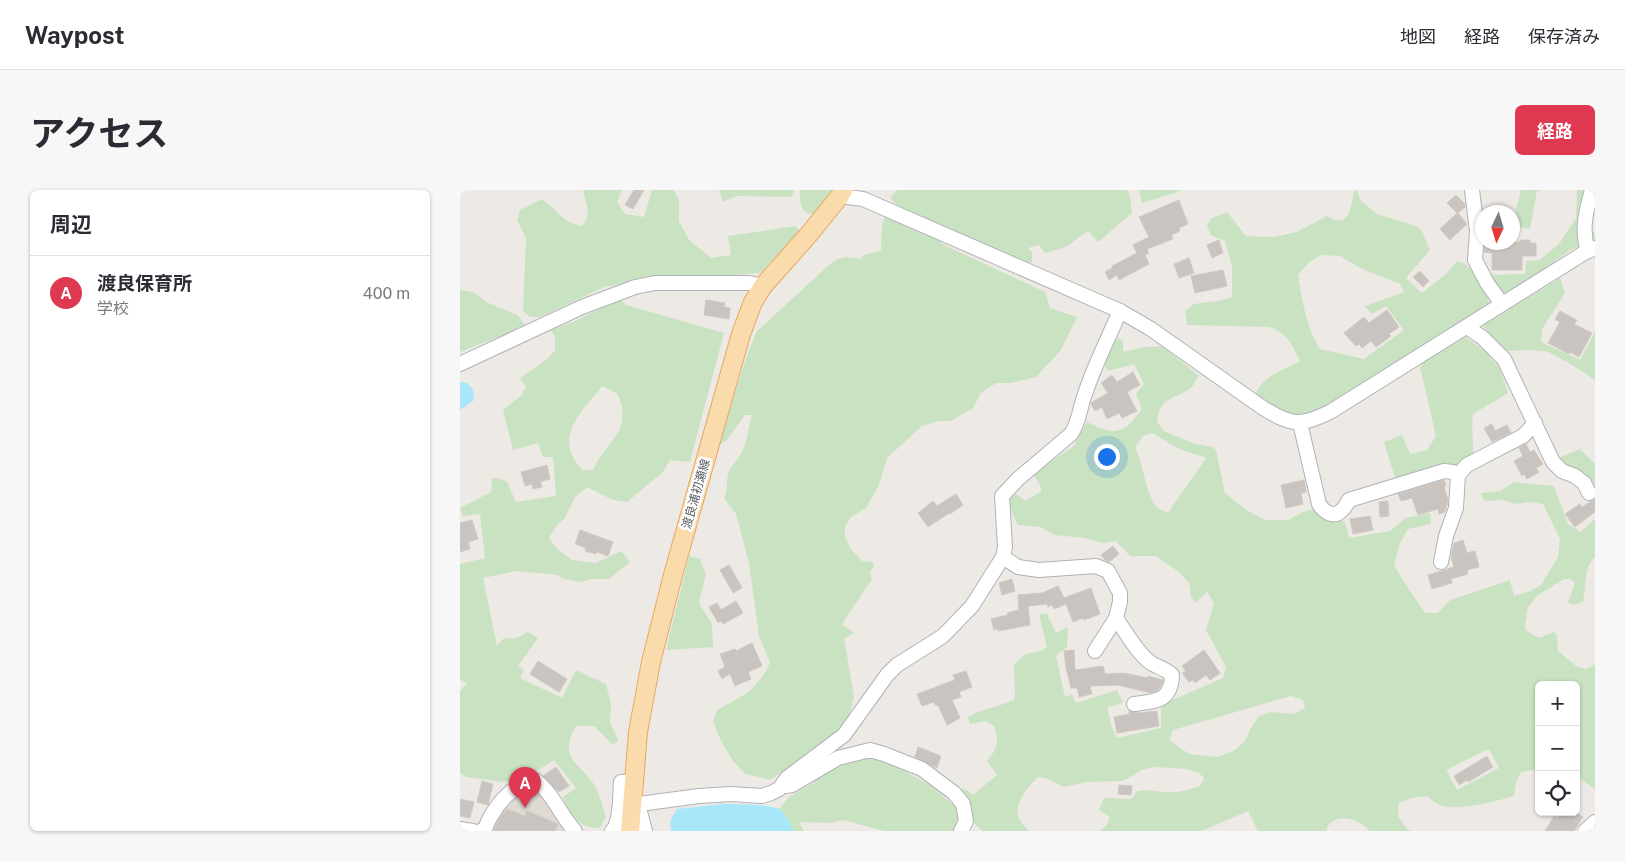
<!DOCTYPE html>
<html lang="ja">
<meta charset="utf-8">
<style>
body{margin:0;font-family:"Public Sans","Noto Sans JP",sans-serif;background:#f7f7f7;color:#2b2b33}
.controls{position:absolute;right:15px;bottom:15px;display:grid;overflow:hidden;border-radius:8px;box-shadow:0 1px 4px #0004}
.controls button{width:45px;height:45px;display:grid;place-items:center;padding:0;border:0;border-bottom:1px solid #e1e1e2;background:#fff;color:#2b2b33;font:25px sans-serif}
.compass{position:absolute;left:1015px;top:15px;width:45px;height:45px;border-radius:50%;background:#fff;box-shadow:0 1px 4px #0004;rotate:184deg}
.you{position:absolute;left:646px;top:266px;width:18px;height:18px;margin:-12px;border:4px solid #fff;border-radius:50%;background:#1a73e8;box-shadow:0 0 0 8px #1a73e833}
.badge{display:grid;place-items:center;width:32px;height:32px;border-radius:50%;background:#de3950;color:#fff;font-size:16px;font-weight:700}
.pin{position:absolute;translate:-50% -41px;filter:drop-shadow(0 1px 2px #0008)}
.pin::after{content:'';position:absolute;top:26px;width:18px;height:15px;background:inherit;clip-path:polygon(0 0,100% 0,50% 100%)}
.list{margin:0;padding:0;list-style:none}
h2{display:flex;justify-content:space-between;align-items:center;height:65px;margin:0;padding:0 20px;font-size:21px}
h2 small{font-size:16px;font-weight:400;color:#7c7c81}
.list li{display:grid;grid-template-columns:32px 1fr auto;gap:15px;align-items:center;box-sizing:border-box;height:75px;padding:0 20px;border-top:1px solid #e1e1e2}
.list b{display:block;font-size:19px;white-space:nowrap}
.list p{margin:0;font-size:16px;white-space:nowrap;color:#7c7c81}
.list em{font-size:16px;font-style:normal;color:#7c7c81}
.icon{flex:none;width:28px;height:28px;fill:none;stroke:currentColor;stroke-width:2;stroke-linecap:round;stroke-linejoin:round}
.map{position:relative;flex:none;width:1135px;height:641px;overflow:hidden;border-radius:8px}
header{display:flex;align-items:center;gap:30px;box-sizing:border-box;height:70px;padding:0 25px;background:#fff;border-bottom:1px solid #e1e1e2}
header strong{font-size:24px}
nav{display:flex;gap:28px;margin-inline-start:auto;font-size:18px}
.intro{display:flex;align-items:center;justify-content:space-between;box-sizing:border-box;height:120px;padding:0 30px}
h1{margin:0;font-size:35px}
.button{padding:12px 22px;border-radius:8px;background:#de3950;color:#fff;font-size:18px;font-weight:700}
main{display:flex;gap:30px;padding:0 30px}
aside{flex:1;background:#fff;border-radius:8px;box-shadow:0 1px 4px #0004}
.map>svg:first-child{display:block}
.education{fill:#e0dad5}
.green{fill:#c9e3c2;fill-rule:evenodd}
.water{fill:#a7e7f9}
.building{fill:#c9c4c0;stroke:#d2cac2}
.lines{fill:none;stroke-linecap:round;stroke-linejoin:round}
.minor-casing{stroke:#afb3b5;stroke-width:16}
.major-casing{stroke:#e8a662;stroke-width:20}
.minor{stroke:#fff;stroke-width:14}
.major{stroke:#fadcac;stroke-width:18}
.labels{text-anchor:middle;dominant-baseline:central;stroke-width:5;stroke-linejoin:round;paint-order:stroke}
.street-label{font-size:12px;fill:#5c6163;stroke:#fff}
</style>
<header>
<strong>Waypost</strong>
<nav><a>地図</a><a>経路</a><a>保存済み</a></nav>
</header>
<div class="intro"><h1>アクセス</h1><a class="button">経路</a></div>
<main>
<aside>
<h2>周辺<small></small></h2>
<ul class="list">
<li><span class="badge">A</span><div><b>渡良保育所</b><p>学校</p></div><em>400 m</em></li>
</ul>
</aside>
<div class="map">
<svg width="1135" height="641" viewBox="0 0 1135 641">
<rect width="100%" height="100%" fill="#ede9e4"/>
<!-- education -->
<polygon class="education" points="63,599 78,601 106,641 29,641 36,624"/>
<!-- green -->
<g class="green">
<path d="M123,0H162L157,12L165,24L184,27L192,0H214L219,11V31L229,50L251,68L271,65L268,46L335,36L340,41L300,83L178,91L144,97L80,127H70L63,120L66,48L57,30L60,20L82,9C98,20 101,32 122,36C132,25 126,13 123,0Z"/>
<polygon points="259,0 334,0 332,7 277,6 263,12"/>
<path d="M340,0H374L359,24C340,25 340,16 340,0Z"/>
<polygon points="437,0 667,0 670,6 672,23 638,52 628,41 606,57 585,63 579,55 568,58 572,62 572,72 565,74 439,17 430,8"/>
<polygon points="679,0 720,0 718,2 682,13"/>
<path d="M894,0L897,1L901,11L917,24L956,36L962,41L970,60L946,88L962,103L986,84L997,71C1016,76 1022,97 1030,114L861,221C829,230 821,223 796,204C802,186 824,180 840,171C833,156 826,141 809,137L727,135L725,121L734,114L763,110L772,107V76L765,51L751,45L747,35L752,28L767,22L786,46L814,47L837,42L867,26C890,41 891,16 894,0ZM861,65L880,66L902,79L940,94L944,102L905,116L912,124L926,116L944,140L904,169L860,159C846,137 842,110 838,85L849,72Z"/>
<polygon points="1061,0 1083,0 1077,1 1070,39 1058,36 1056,19"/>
<polygon points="1117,0 1128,0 1119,43 1135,42 1135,51 1110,60 1067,92 1045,103 1041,102 1031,85 1065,84 1066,71 1079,70 1099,54 1116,28"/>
<path d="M425,26L478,48L482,54L585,102L590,118L617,127L601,160L576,187L551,193H536L521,203L513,218L491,231H478L462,236L427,268L419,295L406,318L391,327L385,336V347L390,358L402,371L413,372L414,376L410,382L412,389L382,434L394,443L384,448L394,507L389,526L379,539L367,551L310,590L285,584L273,571L261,551L253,531L257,520C283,506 296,501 310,473L299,446L289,373L276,324L264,308C268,300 266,292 268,284C270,277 275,273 279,267C287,256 288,238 292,225H285L267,250L258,255L287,165L297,141L369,75C381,66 385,66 400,69C405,62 413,64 421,60L422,35Z"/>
<polygon points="1100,88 1105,103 1082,139 1081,152 1120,170 1135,142 1135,190 1109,173 1088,162 1070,160 1049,161 1042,158 1023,136"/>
<polygon points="0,100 13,102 26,112 57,125 66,136 0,162"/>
<path d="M160,109L166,115L264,143L230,272L210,270L203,282L167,312L153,310L127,297L115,307L105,328L97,335L89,348L97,359L112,370L136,373L161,361L170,372L149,389H131L121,392L104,389L97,385L57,381L23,388L37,456L44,448L54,449L68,442L78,448L58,476L64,480L60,488L102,508L116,480L146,494L151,514L150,532L158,550L153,555L134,536H116C98,568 117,571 133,593C140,602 142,617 146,627L140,638C120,638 109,627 103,607L116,598L94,570L70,585L43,592L6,587L0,583V501L7,494L0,489V374L25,368L20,324L3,326L0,318L31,302L32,288H38L47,292L56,312L96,306L93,267H83L78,253L53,260L43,220L61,206L66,197L60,188L87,169L95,160V147L91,140L113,132ZM142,196C146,198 152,200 156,203C165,213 164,234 157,244C148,258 140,264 133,280H122C92,246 121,224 142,196Z"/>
<path d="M1006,147L1026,162L1040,179L1048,203L1013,224C1011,238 1014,251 1013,265L1005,273L995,276L936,291L924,252L942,245L950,264L967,260L976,246L960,177L964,172Z"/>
<path d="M657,148L663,151V162L685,157L702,156L739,186C736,190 733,197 729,199C712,211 701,205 697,232L704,241L732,253L752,257L756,260L765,303L786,320L805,330H828L843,322L853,319L868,330L881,329L886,334L889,348L930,341L946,328L970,323L971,334L948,339L940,353L934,375L944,392L965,423H978L990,410L1050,390L1054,406L1071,401L1081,395L1098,367L1100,349L1083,314L1070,312L1056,314L1042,310L1024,311L1021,303L1040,301L1054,292L1094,296L1108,334L1120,342L1135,329V367C1124,376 1126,398 1123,412L1113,415L1108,412L1115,393L1110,389H1104L1078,405L1068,417L1065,437L1068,442L1079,448L1094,442L1097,445L1098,461L1116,476L1126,479L1135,474V599L1116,586V495H1079V579L1061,582L1056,593L1054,606C1037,611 995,622 980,615C975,613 971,609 967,606L952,608L939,613L938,626L946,638L951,641H909C899,627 871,621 866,641H798L788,621L741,641H640L646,636L650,627L639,620L644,608L672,609L677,601C687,599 695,601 705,602C717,603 729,600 740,596L744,588L739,583L727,579L696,577L684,579L663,591L627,592L604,597L588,589L578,587C568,597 550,617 561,632C563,635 566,638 569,641H522L508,627L496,641H424L384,630L369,633L339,632L344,641H333L324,624L319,619L330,606L350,595L369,581L384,573L410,568L426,571L470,595L492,614L503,598L513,605L537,585L527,571C538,558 539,552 534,536L526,531L510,534L508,527C523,518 540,517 555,509L554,475L565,464L580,461L587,457L579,424H587L596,443L608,437L607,457L596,466L605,507L612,504L616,513L657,500L663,513L647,517L652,537L657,548L701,538V515L763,488L766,477L746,440L754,413L747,402L735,413L731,406L729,393L719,382L696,366H670L656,351L642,353L624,348L595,345L580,337L558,335L547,313L551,305L556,304L565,311L582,301L579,293L573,284L614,256L627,232C655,246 665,245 682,218L676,204L684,194L674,174L648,181L644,174ZM692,243L719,259L746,268L708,323C704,321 698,319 695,315C684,298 684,275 675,257L683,246ZM831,506L843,510L845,518L833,524L812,522L799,526L791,538L785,551L775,560L758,567L729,564L709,550L713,540ZM1029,559L1039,578L997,600L986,580Z"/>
<polygon points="1120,259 1135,274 1135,298 1122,282 1103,278 1099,268"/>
<polygon points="229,366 240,369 246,384 239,413 252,434 253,457 206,460"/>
</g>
<!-- water -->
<g class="water">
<path d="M0,192L7,193C13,199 15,202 13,211L0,220Z"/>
<path d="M264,614C276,614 312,614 321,620C327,625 330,635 333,641H211L210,631L217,619Z"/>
</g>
<!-- building -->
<g class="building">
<polygon points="174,0 184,0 173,19 165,15"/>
<polygon points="996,5 1005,14 1005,17 998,23 1007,34 990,50 980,39 997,23 987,13"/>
<polygon points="719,10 728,34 719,38 720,41 711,45 713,49 687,59 689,63 685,65 689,74 659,90 657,85 649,90 645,82 652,78 652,76 677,63 673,55 689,47 679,27"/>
<polygon points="759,50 763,63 752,68 747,55"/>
<polygon points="1060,50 1070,50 1070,53 1076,53 1076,66 1062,66 1062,80 1032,80 1032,63 1024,62 1025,52 1060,52"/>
<polygon points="729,68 734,83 719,88 714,74"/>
<polygon points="763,80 767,96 735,103 731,86"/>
<polygon points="960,81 969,91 963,97 953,87"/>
<polygon points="246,110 265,113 264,117 270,118 269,129 244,125"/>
<polygon points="927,120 939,137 929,144 931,146 916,157 911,151 902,158 899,154 896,156 884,143 904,127 909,133"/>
<polygon points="1100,121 1117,130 1114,134 1132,143 1119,167 1110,162 1109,164 1088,153 1100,132 1095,129"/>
<polygon points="673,182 680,195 667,202 677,221 662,228 659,223 647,229 642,217 635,221 631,214 631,213 648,203 641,193 652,185 657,192"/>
<polygon points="1032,234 1035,241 1047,235 1051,243 1032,252 1024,238"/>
<polygon points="1066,254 1070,262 1074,260 1083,274 1076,278 1079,282 1067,289 1064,284 1062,286 1054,271 1063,266 1059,258"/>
<polygon points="87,275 90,289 80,292 82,297 73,299 72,294 65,296 61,282"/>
<polygon points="844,290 846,302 841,303 843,314 826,318 821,295"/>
<polygon points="984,290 986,296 984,297 988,310 985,322 979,324 978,319 958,325 952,308 941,311 938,304"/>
<polygon points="496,304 503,315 490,324 489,323 468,337 458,323 473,311 477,316"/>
<polygon points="1135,309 1135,322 1115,337 1105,324 1120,314 1122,317"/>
<polygon points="928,311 929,326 920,327 919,312"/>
<polygon points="910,326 913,340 893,344 890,329"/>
<polygon points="12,330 18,349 8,352 10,359 0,362 0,333"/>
<polygon points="120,340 153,352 148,366 137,362 136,364 125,361 126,358 115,354"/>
<polygon points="1003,350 1007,363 1015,361 1019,377 1007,380 1008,384 991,389 992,393 972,399 968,385 994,377 991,367 994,353"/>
<polygon points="653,356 659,364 649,372 645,370 641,365"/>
<polygon points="269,375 282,398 273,403 260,380"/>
<polygon points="552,389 555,401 542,405 539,393"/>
<polygon points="598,396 604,408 631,398 640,424 624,430 623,428 613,432 606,414 594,419 592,415 588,417 587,414 568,416 570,435 538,441 538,439 534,440 531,429 548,425 547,423 559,420 558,405 582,403"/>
<polygon points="276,411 283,423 263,434 261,431 258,433 249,417 257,413 261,420"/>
<polygon points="292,453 302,476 288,482 291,489 275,496 270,484 262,489 258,481 265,477 260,464 275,459 276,461"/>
<polygon points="614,460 615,480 643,476 645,484 664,483 688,488 688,486 703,490 701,496 697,501 691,503 658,495 630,496 632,504 619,507 617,496 617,498 611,498 606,478 604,461"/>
<polygon points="744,460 760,483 750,490 746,485 735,493 733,490 729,492 722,483 726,481 722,476"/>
<polygon points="78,471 107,489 99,502 70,484"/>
<polygon points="506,481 512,497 499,502 501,507 492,510 500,528 487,535 478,515 476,516 474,512 462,516 457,504 495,490 493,485"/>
<polygon points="669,521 679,523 697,521 699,536 657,543 654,527 669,524"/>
<polygon points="458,557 481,566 477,578 455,567"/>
<polygon points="1027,566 1033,577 1008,592 1007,590 999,595 994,586"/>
<polygon points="96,577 109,596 99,602 83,586"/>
<polygon points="22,591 33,594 28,615 17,612"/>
<polygon points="659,595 672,596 671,605 658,604"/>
<polygon points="0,609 14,612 10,628 0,626"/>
<polygon points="47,619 65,626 67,621 98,634 95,641 34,641 39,629"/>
<polygon points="1101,622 1109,627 1112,622 1115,622 1123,627 1114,641 1085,641 1094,626 1097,628"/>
</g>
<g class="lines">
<defs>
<g id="minor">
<polyline points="1012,0 1017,41 1015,70 1027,93 1042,114"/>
<path d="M380,6L403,9L660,121L691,139L803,218C831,235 839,237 870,222L1124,63L1135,58"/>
<path d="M1128,61C1121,40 1126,21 1132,0"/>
<polyline points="1007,137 1023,148 1044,169 1093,272 1102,281 1115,286 1124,293 1129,303"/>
<polyline points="0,174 122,117 175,97 195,93 289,93 303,96"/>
<path d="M840,233L859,314C864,322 874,329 882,320C885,318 887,313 889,310L984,281L993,282L998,285"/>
<polyline points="543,367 558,377 579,380 636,376 648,381 660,403 660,412 656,428 635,461"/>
<polyline points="981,372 986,346 996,318 998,285 1007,275 1063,246 1075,233"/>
<path d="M656,428C665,441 678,464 691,473C698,477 706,479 712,485C711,512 696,511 674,514"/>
<polyline points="326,596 332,595 378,568 410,560 424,564 462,579 494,603 503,614 506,631 501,641"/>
<polyline points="178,614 185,641"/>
<path d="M172,615L239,606L271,604L302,606L311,603L319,599L327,588L384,545L427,485L437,475L483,446L512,416L543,367L545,357L542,306L558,289L611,244C619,233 620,217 625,204C634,176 648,149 660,121"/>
<polyline points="0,639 13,641"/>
<path d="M20,641L24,640C27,636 28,630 31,626C40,610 57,592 75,590C92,602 101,626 115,641"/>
<path d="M152,641C161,633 160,604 161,592L174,591"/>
<polyline points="1125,641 1135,632"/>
</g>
<polyline id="major" points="170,641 178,542 191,472 213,385 281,144 293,112 303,96 350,43 380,6 383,0"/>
</defs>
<!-- minor casing -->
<use href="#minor" class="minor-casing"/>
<!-- major casing -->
<use href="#major" class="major-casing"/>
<!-- minor -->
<use href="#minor" class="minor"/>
<!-- major -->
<use href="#major" class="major"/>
</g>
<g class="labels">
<!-- street labels -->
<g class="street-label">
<text transform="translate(236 304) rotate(-74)">渡良浦初瀬線</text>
</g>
</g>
</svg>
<div class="controls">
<button>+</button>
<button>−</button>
<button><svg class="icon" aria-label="locate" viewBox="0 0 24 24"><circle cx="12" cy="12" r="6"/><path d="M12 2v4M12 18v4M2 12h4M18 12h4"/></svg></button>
</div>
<svg class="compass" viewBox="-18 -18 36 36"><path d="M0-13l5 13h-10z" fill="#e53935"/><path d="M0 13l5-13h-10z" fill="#7c7c81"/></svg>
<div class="you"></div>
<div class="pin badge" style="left:65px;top:618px">A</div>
</div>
</main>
